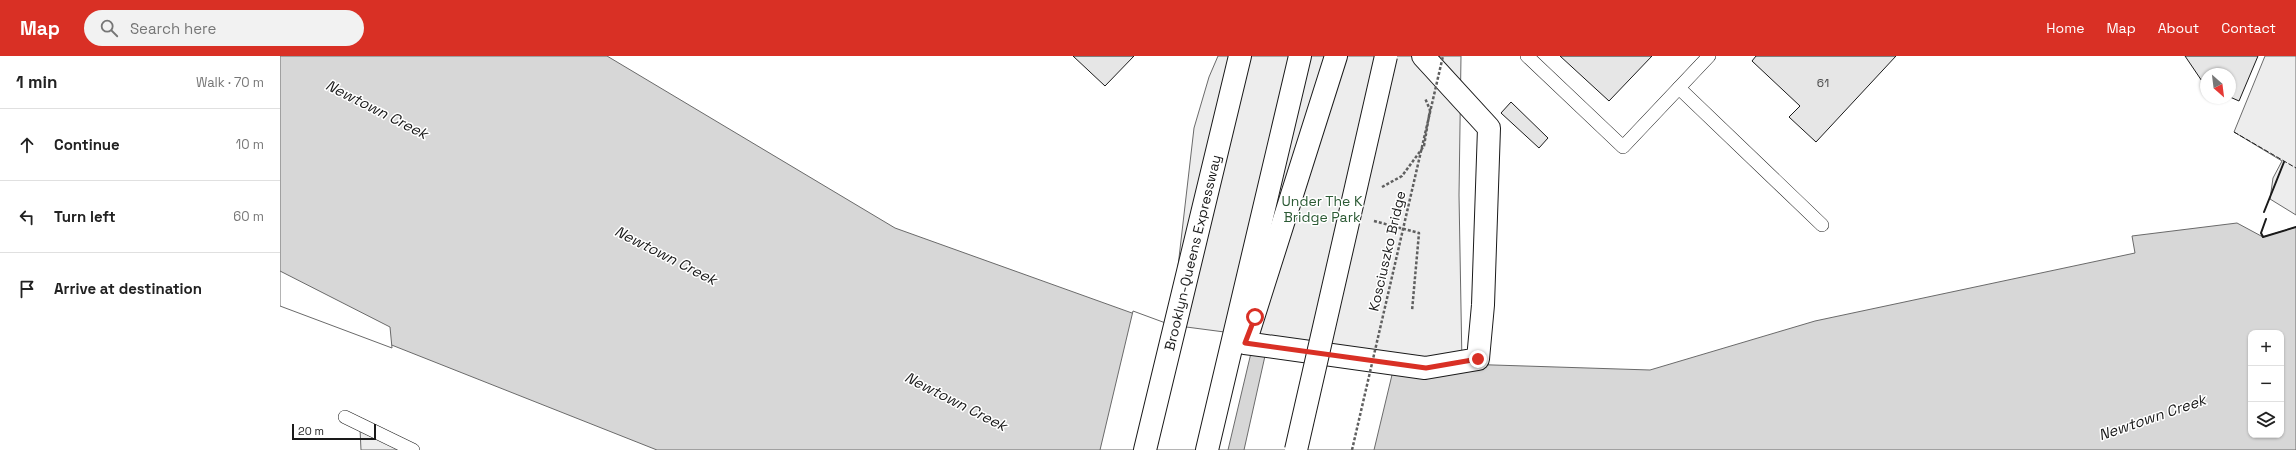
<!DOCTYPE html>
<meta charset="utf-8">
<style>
body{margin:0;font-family:"Space Grotesk",sans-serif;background:#f2f2f2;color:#222}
.controls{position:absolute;right:12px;bottom:12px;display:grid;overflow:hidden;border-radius:8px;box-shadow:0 1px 3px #0004}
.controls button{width:36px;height:36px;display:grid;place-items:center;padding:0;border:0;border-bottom:1px solid #e0e0e0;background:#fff;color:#222;font:20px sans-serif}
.compass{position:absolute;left:1920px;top:12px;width:36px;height:36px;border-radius:50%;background:#fff;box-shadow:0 1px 3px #0004;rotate:152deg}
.scale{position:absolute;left:12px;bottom:10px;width:84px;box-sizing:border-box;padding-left:4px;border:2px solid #1a1a1a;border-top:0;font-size:11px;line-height:14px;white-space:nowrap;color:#1a1a1a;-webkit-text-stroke:3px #fff;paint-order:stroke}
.stop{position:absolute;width:12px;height:12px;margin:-9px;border:3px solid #d93025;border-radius:50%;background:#fff}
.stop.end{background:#d93025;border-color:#fff;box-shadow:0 1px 4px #0008}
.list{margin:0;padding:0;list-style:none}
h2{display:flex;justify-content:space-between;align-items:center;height:52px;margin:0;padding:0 16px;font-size:17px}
h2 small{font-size:13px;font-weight:400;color:#767676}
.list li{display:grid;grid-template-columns:26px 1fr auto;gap:12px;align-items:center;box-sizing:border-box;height:72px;padding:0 16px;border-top:1px solid #e0e0e0}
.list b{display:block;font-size:15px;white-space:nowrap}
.list em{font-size:13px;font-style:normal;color:#767676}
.icon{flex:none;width:22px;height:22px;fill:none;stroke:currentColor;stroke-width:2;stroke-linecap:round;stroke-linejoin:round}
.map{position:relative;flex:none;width:2016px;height:394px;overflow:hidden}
header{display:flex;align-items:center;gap:24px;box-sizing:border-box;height:56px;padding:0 20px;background:#d93025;color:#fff}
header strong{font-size:19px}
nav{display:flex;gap:22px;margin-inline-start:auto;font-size:14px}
.search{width:280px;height:36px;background:#f2f2f2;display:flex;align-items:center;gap:10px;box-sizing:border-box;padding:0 14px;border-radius:22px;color:#767676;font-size:15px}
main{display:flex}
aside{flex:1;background:#fff}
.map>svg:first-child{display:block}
.built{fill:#ededed;stroke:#6a6a6a}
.water{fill:#d7d7d7;stroke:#6a6a6a;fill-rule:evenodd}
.pier{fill:#fff;stroke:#6a6a6a}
.building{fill:#e6e6e6;stroke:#1a1a1a}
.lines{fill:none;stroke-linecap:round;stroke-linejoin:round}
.lane-casing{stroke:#1a1a1a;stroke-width:14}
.street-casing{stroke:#1a1a1a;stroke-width:24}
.highway-casing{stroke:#1a1a1a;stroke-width:24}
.path{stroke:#5f5f5f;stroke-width:2.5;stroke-dasharray:3 2;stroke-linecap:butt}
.lane{stroke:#fff;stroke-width:13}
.street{stroke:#fff;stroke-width:22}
.highway{stroke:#fff;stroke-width:22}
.highway-bridge-casing{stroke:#1a1a1a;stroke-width:24;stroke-linecap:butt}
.path-bridge{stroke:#5f5f5f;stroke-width:2.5;stroke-dasharray:3 2;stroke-linecap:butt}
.highway-bridge{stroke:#fff;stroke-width:22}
.fence{stroke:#1a1a1a;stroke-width:1;stroke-dasharray:5 2;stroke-linecap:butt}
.wall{stroke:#1a1a1a;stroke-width:2}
.route{stroke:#d93025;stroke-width:5}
.labels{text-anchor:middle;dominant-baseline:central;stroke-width:3;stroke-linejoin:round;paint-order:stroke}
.number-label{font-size:12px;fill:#4d4d4d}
.park-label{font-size:14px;fill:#2b5a34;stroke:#fff}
.street-label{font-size:14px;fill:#1a1a1a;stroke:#fff}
.water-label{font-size:15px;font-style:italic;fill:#1a1a1a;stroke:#fff}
</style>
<header>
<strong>Map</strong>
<div class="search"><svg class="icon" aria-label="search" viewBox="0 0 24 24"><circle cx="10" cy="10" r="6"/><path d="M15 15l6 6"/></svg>Search here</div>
<nav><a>Home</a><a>Map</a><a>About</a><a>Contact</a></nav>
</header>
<main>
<aside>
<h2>1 min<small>Walk · 70 m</small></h2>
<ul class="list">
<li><svg class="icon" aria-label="ahead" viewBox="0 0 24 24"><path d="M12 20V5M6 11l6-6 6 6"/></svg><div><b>Continue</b></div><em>10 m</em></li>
<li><svg class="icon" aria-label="left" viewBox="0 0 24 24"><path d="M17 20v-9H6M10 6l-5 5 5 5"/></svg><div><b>Turn left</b></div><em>60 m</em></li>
<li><svg class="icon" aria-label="arrive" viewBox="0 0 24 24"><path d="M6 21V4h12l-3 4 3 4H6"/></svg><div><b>Arrive at destination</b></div></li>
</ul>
</aside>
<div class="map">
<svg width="2016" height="394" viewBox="0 0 2016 394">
<rect width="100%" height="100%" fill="#fff"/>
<!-- built -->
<g class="built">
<polygon points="938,0 1181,0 1179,139 1182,308 891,271 914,72 929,21"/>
<polygon points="1985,0 2016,0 2016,159 1990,143 1993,122 2002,105 1954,76"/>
<polygon points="80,373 123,394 81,394"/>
</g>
<!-- water -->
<path class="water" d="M0,0H327L615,172L891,271L1182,308L1370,314L1535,265L1855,197L1852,180L1957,167L1983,181L2016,171V394H377L104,286L0,248ZM1971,277H2001V379H1971Z"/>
<!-- pier -->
<g class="pier">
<polygon points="0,215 110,271 112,292 0,250"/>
<polygon points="853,255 891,269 975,280 948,394 820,394"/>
<polygon points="989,282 1117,298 1094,394 964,394"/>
</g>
<!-- building -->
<g class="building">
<polygon points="793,0 854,0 825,30"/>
<polygon points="1280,0 1372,0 1329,45"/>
<polygon points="1476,0 1616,0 1536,86 1509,61 1520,50 1472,5"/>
<polygon points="1905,0 1978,0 1959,45 1950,41 1950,18 1926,18 1926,31"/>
<polygon points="1231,46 1268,82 1259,92 1221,57"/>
</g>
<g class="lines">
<defs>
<g id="lane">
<polyline points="1247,0 1343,91 1429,0"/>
<polyline points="1399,32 1542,169"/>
<polyline points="65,361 133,394"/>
</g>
<polyline id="street" points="1056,0 965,287 1145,312 1198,303 1203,249 1209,72 1143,0"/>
<g id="highway">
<path id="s1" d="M865,394L960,0"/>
<polyline points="927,394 1020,0"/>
</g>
</defs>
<!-- lane casing -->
<use href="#lane" class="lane-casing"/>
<!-- street casing -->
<use href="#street" class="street-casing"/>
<!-- highway casing -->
<use href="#highway" class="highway-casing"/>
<!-- path -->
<g class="path">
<polyline points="1102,131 1122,120 1144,90 1150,54 1145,42"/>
<polyline points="1094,165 1139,177 1132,255"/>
</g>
<!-- lane -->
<use href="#lane" class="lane"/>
<!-- street -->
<use href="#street" class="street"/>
<!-- highway -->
<use href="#highway" class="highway"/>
<defs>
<polyline id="highway-bridge" points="1016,394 1106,0"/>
</defs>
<!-- highway-bridge casing -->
<use href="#highway-bridge" class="highway-bridge-casing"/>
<!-- path-bridge -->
<polyline class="path-bridge" points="1072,394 1163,0"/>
<!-- highway-bridge -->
<use href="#highway-bridge" class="highway-bridge"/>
<!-- fence -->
<polyline class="fence" points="1954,76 2016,112"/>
<!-- wall -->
<g class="wall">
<polyline points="1984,156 2004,106"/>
<polyline points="1986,163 1981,177 1983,181 2016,171"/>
</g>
</g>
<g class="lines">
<!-- route -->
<polyline class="route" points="975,261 965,287 1146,312 1198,303"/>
</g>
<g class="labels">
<!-- number labels -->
<g class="number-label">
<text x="1543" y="27">61</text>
</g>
<!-- park labels -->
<g class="park-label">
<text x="1042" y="145">Under The K<tspan x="1042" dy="16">Bridge Park</tspan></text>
</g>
<!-- street labels -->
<g class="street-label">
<text transform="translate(1107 195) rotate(-77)">Kosciuszko Bridge</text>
<text stroke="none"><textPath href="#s1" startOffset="203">Brooklyn-Queens Expressway</textPath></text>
</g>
<!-- water labels -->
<g class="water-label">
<text transform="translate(97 53) rotate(27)">Newtown Creek</text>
<text transform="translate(386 199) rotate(27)">Newtown Creek</text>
<text transform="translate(676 345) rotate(27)">Newtown Creek</text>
<text transform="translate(1872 361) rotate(-19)">Newtown Creek</text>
</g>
</g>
</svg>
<div class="controls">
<button>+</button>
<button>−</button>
<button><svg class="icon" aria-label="layers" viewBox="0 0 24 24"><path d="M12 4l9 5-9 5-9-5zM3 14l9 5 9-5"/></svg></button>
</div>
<svg class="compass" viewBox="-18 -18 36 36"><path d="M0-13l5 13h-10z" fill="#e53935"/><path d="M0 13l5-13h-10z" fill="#767676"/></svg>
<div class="scale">20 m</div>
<div class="stop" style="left:975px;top:261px"></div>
<div class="stop end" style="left:1198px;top:303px"></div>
</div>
</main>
